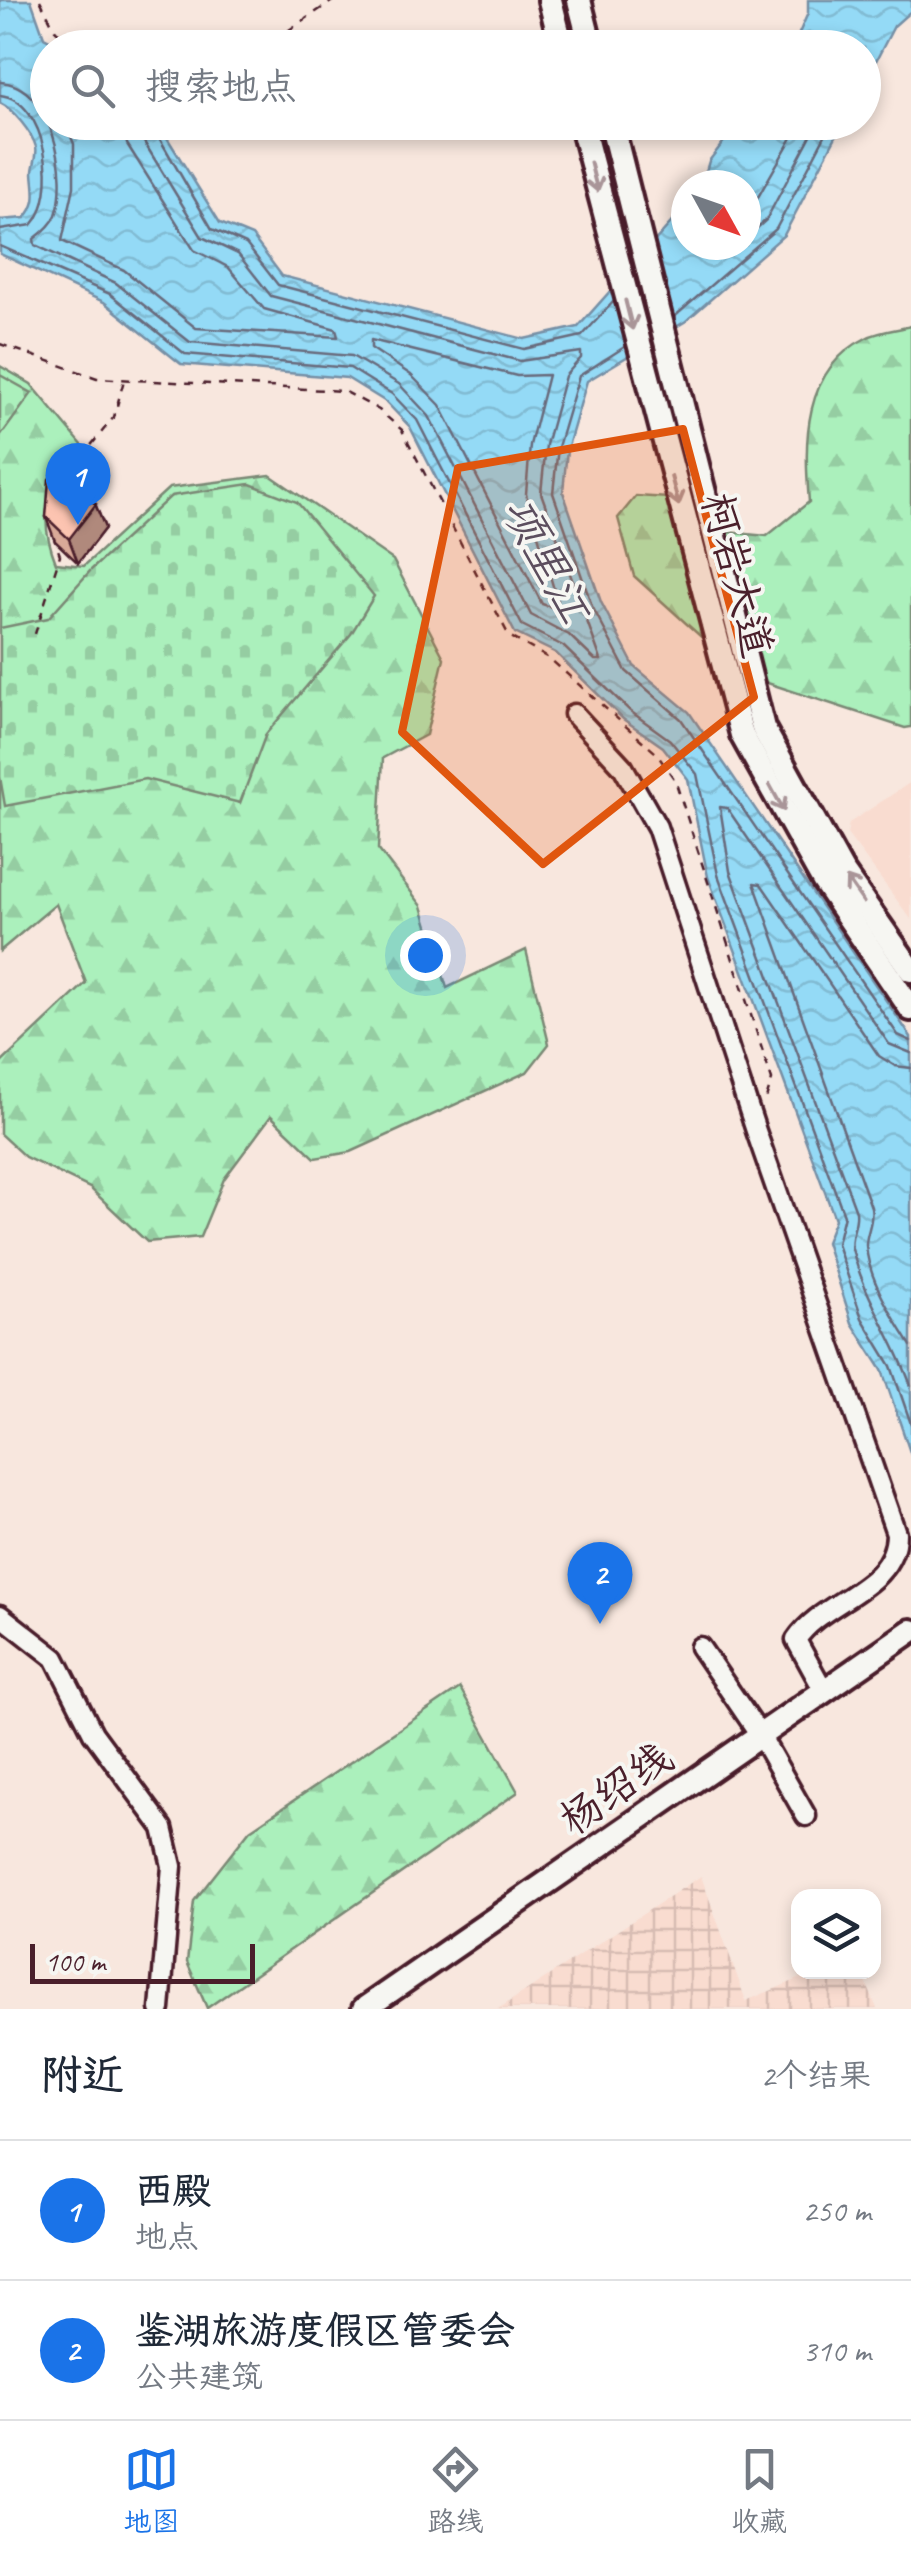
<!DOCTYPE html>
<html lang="zh">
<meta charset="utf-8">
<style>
body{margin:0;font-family:Caveat,"LXGW WenKai TC",sans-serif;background:#f2f2f3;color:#1f2937}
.controls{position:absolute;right:30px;bottom:30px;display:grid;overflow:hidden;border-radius:20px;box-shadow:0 5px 15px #0003}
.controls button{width:90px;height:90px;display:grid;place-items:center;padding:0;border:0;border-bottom:2px solid #e0e1e3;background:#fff;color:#1f2937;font:50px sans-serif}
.compass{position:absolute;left:671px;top:170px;width:90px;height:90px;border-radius:50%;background:#fff;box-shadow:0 5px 15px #0003;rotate:130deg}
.scale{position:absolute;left:30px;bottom:25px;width:225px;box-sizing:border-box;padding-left:10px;border:5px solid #4a1f2b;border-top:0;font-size:28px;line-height:35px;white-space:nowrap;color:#4a1f2b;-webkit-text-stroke:8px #f6f6f2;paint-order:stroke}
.you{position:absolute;left:425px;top:955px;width:35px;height:35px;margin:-25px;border:8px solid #fff;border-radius:50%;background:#1a73e8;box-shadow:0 0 0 15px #1a73e833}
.badge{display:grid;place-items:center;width:65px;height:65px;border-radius:50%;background:#1a73e8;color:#fff;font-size:32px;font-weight:700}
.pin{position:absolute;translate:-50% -82px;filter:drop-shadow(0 2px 5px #0008)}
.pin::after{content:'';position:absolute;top:52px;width:35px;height:30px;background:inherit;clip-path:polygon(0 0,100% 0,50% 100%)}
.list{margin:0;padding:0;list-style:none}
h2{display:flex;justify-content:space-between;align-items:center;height:130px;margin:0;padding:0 40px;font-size:42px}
h2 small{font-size:32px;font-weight:400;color:#747a83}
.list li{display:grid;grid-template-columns:65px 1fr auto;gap:30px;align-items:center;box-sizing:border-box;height:140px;padding:0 40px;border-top:2px solid #e0e1e3}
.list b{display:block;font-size:38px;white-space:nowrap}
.list p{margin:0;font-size:32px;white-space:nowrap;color:#747a83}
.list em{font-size:32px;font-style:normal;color:#747a83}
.icon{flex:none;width:55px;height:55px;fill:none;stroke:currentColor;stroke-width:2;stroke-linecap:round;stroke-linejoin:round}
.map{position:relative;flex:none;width:911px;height:2009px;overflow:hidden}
.search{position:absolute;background:#fff;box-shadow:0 5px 15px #0003;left:30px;right:30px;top:30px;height:110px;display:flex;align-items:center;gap:25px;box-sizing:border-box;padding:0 35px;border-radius:55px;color:#747a83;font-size:38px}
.sheet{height:410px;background:#fff}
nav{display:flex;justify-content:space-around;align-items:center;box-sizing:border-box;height:140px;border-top:2px solid #e0e1e3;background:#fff;font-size:28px;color:#747a83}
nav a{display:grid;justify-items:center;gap:5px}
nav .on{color:#1a73e8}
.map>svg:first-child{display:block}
.built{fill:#f9dcd0}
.industrial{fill:url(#industrial-grid)}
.forest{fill:url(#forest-firs);stroke:#7a8874;stroke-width:2.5}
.cemetery{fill:url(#cemetery-stones);stroke:#7a8874;stroke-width:2.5}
.water{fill:url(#water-waves);stroke:#768fa5;stroke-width:2.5}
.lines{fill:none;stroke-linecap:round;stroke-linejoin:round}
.shore{stroke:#686a7c;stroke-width:2.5}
.minor-casing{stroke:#4a1f2b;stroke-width:25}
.major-casing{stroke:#4a1f2b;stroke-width:30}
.path{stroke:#4a1f2b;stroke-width:2.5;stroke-dasharray:8 8;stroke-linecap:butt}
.minor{stroke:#f6f6f2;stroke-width:18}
.major{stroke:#f6f6f2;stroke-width:22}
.wall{fill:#d9a998;stroke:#4a1f2b;stroke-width:2.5}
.shaded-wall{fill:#b0897c;stroke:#4a1f2b;stroke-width:2.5}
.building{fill:#fcc4b1;stroke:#4a1f2b;stroke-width:2.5}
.oneway{stroke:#a99598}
.marked{fill:#e0560e;fill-opacity:0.2;stroke:#e0560e;stroke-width:8;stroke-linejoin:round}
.labels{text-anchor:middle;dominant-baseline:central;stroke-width:8;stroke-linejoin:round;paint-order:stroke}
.street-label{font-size:42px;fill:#4a1f2b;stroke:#f6f6f2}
.water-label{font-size:45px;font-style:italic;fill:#5c4e5e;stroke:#f6f6f2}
</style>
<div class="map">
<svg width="911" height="2009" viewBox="0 0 911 2009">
<defs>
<pattern id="industrial-grid" width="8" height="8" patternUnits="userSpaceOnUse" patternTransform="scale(2.5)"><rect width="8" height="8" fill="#f9dcd0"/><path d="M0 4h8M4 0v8" fill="none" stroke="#d7bcb3"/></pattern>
<pattern id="forest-firs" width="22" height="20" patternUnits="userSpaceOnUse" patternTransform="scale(2.5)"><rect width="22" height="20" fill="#abf0bc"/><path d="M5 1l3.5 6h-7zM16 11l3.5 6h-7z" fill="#95cda2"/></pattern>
<pattern id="cemetery-stones" width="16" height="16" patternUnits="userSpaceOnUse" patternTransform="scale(2.5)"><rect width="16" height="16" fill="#abf0bc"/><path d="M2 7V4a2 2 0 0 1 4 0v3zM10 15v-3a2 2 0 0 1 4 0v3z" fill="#95cda2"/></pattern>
<pattern id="water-waves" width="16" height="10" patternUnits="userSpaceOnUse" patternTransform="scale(2.5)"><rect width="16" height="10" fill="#94daf6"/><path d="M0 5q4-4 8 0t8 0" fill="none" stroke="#81bbd3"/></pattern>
</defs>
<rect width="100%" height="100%" fill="#f8e7de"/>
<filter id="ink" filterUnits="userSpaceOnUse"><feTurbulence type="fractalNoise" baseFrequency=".01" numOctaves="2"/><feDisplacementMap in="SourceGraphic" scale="20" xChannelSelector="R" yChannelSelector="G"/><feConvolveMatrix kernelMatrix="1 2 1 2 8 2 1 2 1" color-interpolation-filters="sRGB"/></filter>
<g filter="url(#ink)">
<!-- built -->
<polygon class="built" points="911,782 911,919 847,834 849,823"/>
<!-- industrial -->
<polygon class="industrial" points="701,1876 746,2001 815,1972 862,1972 877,2009 498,2009"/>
<!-- forest -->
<g class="forest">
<path d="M911,326V727L905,728L743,675L634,576L618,518L636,496L669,498L716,531L767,536L809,502C804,442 802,370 866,338C879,331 897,330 911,326Z"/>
<path d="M0,366L31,384L83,446C52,492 34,507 56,563L84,566L169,488L270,475L393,560L444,658L426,735L383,758L378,849L422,906L447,988L526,950L549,1044L527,1072L351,1152L315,1158L271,1116L224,1179L200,1237L147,1242L90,1188L25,1157L0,1134V1064L86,983L56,904L0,951Z"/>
<polygon points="460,1688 518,1792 207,2008 187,1962 194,1901 250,1830"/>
</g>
<!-- cemetery -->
<g class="cemetery">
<polygon points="0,375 32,393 0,437"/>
<polygon points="250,484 297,502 374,596 351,634 266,734 240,803 145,779 5,806 0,777 0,628 48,618 91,570 171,496"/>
</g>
<!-- water -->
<g class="water">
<path d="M0,0H31L44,37L63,47L48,48V122L158,123L220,223L252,236L282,276L524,339L578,327L686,206V245H746V185H702L709,161L738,123H843L784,235L686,321L587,381L567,450L563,492L601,602L634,666L689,712L911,1037V1455L882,1370L852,1323L826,1242L835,1219L708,877L688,779L663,747L623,719L556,653L515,633L410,427L386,402L347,378L181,364L104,302L0,254V220L25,218C39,202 34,191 33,172C33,165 38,155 36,147C32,133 13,109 0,103Z"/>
<polygon points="808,0 911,0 911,11 894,26 864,84 864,48 793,47 808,13"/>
</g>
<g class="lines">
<!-- shore -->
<g class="shore">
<path d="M0,82C52,85 70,175 56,215C52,225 42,233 34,239L35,245L116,283L190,342L352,356L399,384L429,416L531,615L569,635L595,660H601L541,493L546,445L565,376L581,358V352L520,361L271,296L238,254L202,237L141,137L138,122"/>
<path d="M0,95C47,100 60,195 32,225L0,230"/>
<polyline points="65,122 74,144 74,187 62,241 124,270 196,328 338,337 336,329 264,309 228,267 194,250 127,144 123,122"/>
<polyline points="150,122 212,229 246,244 278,285 524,349 582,336 614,301"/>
<polyline points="746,218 801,122"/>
<polyline points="746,238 766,220 818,122"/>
<polyline points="0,246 110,294 185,354 350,368 392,394 417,420 522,625 563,646 630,711 670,740 697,774 718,875 844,1215 837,1244 862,1318 891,1366 911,1424"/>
<polyline points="674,317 776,229 832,122"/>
<polygon points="371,340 517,376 548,375 530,445 526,494 560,610 542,604 440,405 411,375 371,348"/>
<polyline points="626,346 579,376 558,447 553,493 592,606 626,671 681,719 898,1035 911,1041"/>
<path d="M911,1053L889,1044L727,808L720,807L730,871L856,1211C858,1225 849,1236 852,1249C866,1302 894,1337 911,1386"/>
<path d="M911,1068L895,1066L879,1056L761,884L754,883L871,1207C874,1222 866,1232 866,1245C868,1280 894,1318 911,1346"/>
</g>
<defs>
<g id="minor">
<path d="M574,714L623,767L657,827L756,1131L896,1533C896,1589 823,1599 796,1640L824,1691"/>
<polyline points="0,1615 55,1658 93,1733 163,1828 172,1866 160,2009"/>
<polyline points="700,1647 760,1735 806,1816"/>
</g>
<g id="major">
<polyline points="550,0 562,48"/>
<polyline points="579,0 591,48"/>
<polyline points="581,122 742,735 823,880 911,1009"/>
<polyline points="611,122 763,728 842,871 911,970"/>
<polyline points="364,2009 911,1631"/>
</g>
</defs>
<!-- minor casing -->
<use href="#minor" class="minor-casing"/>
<!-- major casing -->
<use href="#major" class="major-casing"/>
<!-- path -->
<g class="path">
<polyline points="40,0 56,31 80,48"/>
<polyline points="262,48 334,0"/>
<polyline points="0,344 97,378 344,391 379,410 402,430 509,636 550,659 656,753 675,780 772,1080 764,1105"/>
<polyline points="71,470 114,417 124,380"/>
<polyline points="35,634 60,555 50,528"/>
</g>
<!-- minor -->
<use href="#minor" class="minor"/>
<!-- major -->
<use href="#major" class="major"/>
</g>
<!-- wall -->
<polygon class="wall" points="91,494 105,528 78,563 55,541 46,517"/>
<!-- shaded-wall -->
<polygon class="shaded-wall" points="91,494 105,528 78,563 69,539 88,499"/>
<!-- building -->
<polygon class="building" points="63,464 91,494 88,499 96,504 69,539 46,517 49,479"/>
<!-- one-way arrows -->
<defs><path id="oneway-shaft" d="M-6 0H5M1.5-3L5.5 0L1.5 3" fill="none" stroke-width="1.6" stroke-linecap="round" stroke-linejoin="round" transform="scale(2.5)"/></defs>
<g class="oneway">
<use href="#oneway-shaft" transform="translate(594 177) rotate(76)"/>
<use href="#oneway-shaft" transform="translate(629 315) rotate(76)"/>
<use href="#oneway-shaft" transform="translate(675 491) rotate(75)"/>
<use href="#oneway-shaft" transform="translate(777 798) rotate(61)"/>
<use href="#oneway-shaft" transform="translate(855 890) rotate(-125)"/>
</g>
</g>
<!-- marked area -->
<path class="marked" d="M683,429L754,697L543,864L402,732L458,468Z"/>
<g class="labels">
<!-- street labels -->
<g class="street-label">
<text transform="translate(737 575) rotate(75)">柯岩大道</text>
<text transform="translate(616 1789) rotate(-35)">杨绍线</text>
</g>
<!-- water labels -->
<g class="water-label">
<text transform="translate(546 560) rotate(62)">项里江</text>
</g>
</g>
</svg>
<div class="controls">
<button><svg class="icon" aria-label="layers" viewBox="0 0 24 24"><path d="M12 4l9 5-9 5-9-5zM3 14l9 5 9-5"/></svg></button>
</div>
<svg class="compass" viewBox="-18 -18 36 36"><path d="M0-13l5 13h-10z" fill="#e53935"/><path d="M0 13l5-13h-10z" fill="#747a83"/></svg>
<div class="scale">100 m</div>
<div class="you"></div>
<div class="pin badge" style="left:78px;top:525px">1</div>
<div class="pin badge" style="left:600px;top:1624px">2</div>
<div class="search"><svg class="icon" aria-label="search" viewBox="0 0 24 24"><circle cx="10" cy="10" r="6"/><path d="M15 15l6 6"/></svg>搜索地点</div>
</div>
<section class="sheet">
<h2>附近<small>2个结果</small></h2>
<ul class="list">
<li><span class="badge">1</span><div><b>西殿</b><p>地点</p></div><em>250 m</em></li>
<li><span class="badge">2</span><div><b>鉴湖旅游度假区管委会</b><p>公共建筑</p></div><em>310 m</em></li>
</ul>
</section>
<nav>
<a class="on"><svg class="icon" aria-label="map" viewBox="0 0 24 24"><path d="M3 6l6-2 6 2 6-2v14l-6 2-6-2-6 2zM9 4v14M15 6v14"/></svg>地图</a>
<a><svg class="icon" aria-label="directions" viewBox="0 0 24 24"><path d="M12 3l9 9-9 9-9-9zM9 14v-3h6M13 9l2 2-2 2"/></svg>路线</a>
<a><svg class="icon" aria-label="saved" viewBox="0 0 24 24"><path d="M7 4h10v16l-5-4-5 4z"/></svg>收藏</a>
</nav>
